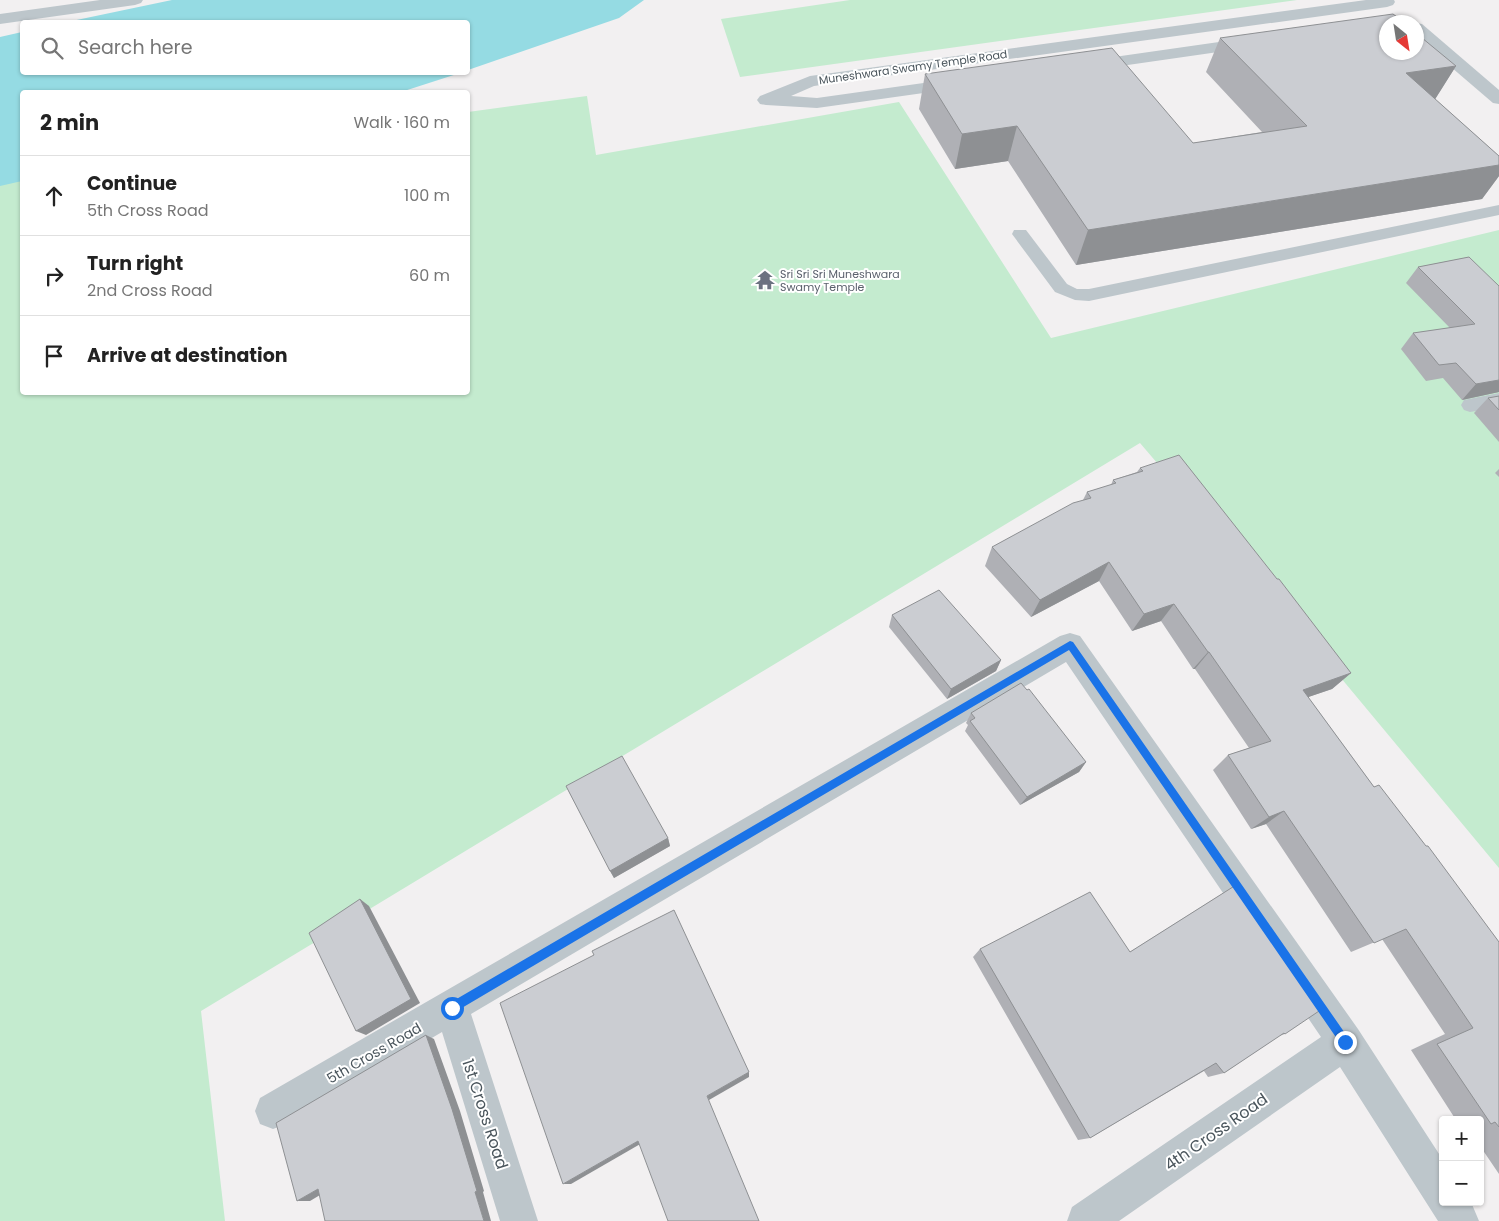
<!DOCTYPE html>
<meta charset="utf-8">
<style>
body{margin:0;font-family:Poppins,sans-serif;background:#f2f2f2;color:#222}
.controls{position:absolute;right:15px;bottom:15px;display:grid;overflow:hidden;border-radius:5px;box-shadow:0 1px 4px #0004}
.controls button{width:45px;height:45px;display:grid;place-items:center;padding:0;border:0;border-bottom:1px solid #e0e0e0;background:#fff;color:#222;font:25px sans-serif}
.compass{position:absolute;left:1379px;top:15px;width:45px;height:45px;border-radius:50%;background:#fff;box-shadow:0 1px 4px #0004;rotate:150deg}
.stop{position:absolute;width:15px;height:15px;margin:-11px;border:4px solid #1a73e8;border-radius:50%;background:#fff}
.stop.end{background:#1a73e8;border-color:#fff;box-shadow:0 1px 5px #0008}
.list{margin:0;padding:0;list-style:none}
h2{display:flex;justify-content:space-between;align-items:center;height:65px;margin:0;padding:0 20px;font-size:21px}
h2 small{font-size:16px;font-weight:400;color:#767676}
.list li{display:grid;grid-template-columns:32px 1fr auto;gap:15px;align-items:center;box-sizing:border-box;height:80px;padding:0 20px;border-top:1px solid #e0e0e0}
.list b{display:block;font-size:19px;white-space:nowrap}
.list p{margin:0;font-size:16px;white-space:nowrap;color:#767676}
.list em{font-size:16px;font-style:normal;color:#767676}
.icon{flex:none;width:28px;height:28px;fill:none;stroke:currentColor;stroke-width:2;stroke-linecap:round;stroke-linejoin:round}
.map{position:relative;flex:none;width:1499px;height:1221px;overflow:hidden}
.search{position:absolute;background:#fff;box-shadow:0 1px 4px #0004;left:20px;top:20px;width:450px;height:55px;display:flex;align-items:center;gap:12px;box-sizing:border-box;padding:0 18px;border-radius:5px;color:#767676;font-size:19px}
.panel{position:absolute;background:#fff;box-shadow:0 1px 4px #0004;left:20px;top:90px;width:450px;height:305px;border-radius:5px}
.map>svg:first-child{display:block}
.green{fill:#c4ebcf}
.water{fill:#95dbe3}
.lines{fill:none;stroke-linecap:round;stroke-linejoin:round}
.service{fill:#bdc6cb;fill-rule:evenodd}
.minor{fill:#bdc6cb;fill-rule:evenodd}
.wall{fill:#afb0b5}
.shaded-wall{fill:#8e9093}
.building{fill:#cbcdd2;stroke:#8e9093}
.route{fill:#1a73e8}
.labels{text-anchor:middle;dominant-baseline:central;stroke-width:4;stroke-linejoin:round;paint-order:stroke}
.far-street-label{font-size:11px;fill:#4a555c;stroke:#fff}
.far-worship-label{font-size:11px;fill:#5b616d;stroke:#fff;text-anchor:start}
.street-label{font-size:14px;fill:#4a555c;stroke:#fff}
.near-street-label{font-size:16px;fill:#4a555c;stroke:#fff}
</style>
<div class="map">
<svg width="1499" height="1221" viewBox="0 0 1499 1221">
<rect width="100%" height="100%" fill="#f2f0f1"/>
<!-- green -->
<g class="green">
<polygon points="850,0 1297,0 740,77 721,19"/>
<polygon points="587,96 596,155 899,102 1051,338 1499,230 1499,868 1341,678 1140,443 201,1011 225,1221 0,1221 0,177 22,174 22,392 468,392 468,112"/>
</g>
<!-- water -->
<g class="water">
<polygon points="172,0 644,0 619,18 468,70 468,22 67,22"/>
<polygon points="22,32 22,72 460,73 401,92 22,92 22,181 0,186 0,37"/>
</g>
<g class="lines">
<!-- service -->
<g class="service">
<polygon points="1499,205 1499,215 1089,301 1075,300 1055,292 1012,234 1014,230 1026,230 1067,284 1077,289 1089,289"/>
<polygon points="1499,393 1499,407 1470,412 1464,410 1461,405 1464,400"/>
</g>
<!-- minor -->
<g class="minor">
<polygon points="100,0 143,0 141,3 135,5 0,24 0,14"/>
<polygon points="1366,0 1394,0 1395,2 1393,5 1387,7 814,86 791,96 817,98 959,78 965,79 968,83 965,87 959,88 817,108 766,105 760,104 757,100 760,96 810,76"/>
<polygon points="1416,23 1422,24 1499,90 1499,104 1493,103 1416,37"/>
<polygon points="1254,37 1260,38 1262,42 1260,46 1086,71 1080,70 1077,66 1080,62 1086,61"/>
<polygon points="1070,633 1080,636 1358,1029 1443,1160 1443,1202 1471,1202 1479,1221 1438,1221 1340,1067 1119,1221 1067,1221 1072,1207 1321,1037 1066,662 471,1014 538,1221 500,1221 442,1032 286,1124 273,1129 260,1124 255,1111 260,1098 1060,636"/>
</g>
</g>
<!-- wall -->
<g class="wall">
<polygon points="1220,38 1456,66 1435,99 1499,156 1499,176 1482,199 1076,265 1008,161 955,169 919,109 925,74 1193,143 1262,132 1206,72"/>
<polygon points="1469,257 1499,392 1462,400 1443,378 1426,381 1401,349 1413,333 1450,328 1406,283 1418,267"/>
<polygon points="1499,396 1499,442 1474,413 1488,398"/>
<polygon points="1140,468 1351,673 1332,689 1308,697 1374,787 1499,942 1499,1174 1480,1146 1480,1120 1456,1120 1411,1050 1445,1034 1382,939 1351,952 1266,824 1251,829 1213,770 1228,755 1249,748 1195,669 1193,669 1161,621 1132,631 1099,581 1031,617 985,566 992,547 1083,500 1087,492 1111,485 1113,480 1137,472"/>
<polygon points="1499,469 1499,477 1495,473"/>
<polygon points="892,615 1001,660 996,671 947,699 889,627"/>
<polygon points="971,713 1086,762 1079,772 1020,805 965,731 968,725 966,723"/>
<polygon points="566,786 668,838 670,846 614,878"/>
<polygon points="1236,885 1285,1034 1279,1036 1224,1073 1208,1077 1204,1071 1090,1138 1078,1140 973,957 980,949 1130,952"/>
</g>
<!-- shaded-wall -->
<g class="shaded-wall">
<polygon points="1456,66 1434,101 1406,73"/>
<polygon points="1017,126 1008,161 955,169 962,134"/>
<polygon points="1499,165 1499,176 1482,199 1076,265 1088,230"/>
<polygon points="1499,380 1499,392 1462,400 1476,384"/>
<polygon points="1109,562 1099,581 1031,617 1040,600"/>
<polygon points="1174,604 1161,621 1132,631 1144,614"/>
<polygon points="1208,652 1209,652 1195,669 1193,669"/>
<polygon points="1001,660 996,671 947,699 951,689"/>
<polygon points="1351,673 1332,689 1285,705 1303,690"/>
<polygon points="1086,762 1079,772 1020,805 1027,797"/>
<polygon points="1284,811 1266,824 1251,829 1269,817"/>
<polygon points="668,838 670,846 614,878 610,871"/>
<polygon points="360,899 369,906 420,1003 366,1035 356,1031"/>
<polygon points="426,1035 434,1039 460,1111 484,1191 483,1192 491,1221 484,1221"/>
<polygon points="749,1072 749,1077 709,1100 707,1096"/>
<polygon points="638,1141 642,1143 571,1184 563,1184"/>
<polygon points="318,1189 330,1189 310,1201 297,1201"/>
</g>
<!-- building -->
<g class="building">
<polygon points="1393,14 1404,22 1386,22 1386,52 1416,52 1416,33 1456,66 1406,73 1499,156 1499,165 1088,230 1017,126 962,134 925,74 1112,48 1193,143 1307,126 1220,38"/>
<polygon points="1469,257 1499,286 1499,380 1476,384 1456,363 1439,365 1413,333 1475,324 1418,267"/>
<polygon points="1499,396 1499,410 1488,398"/>
<polygon points="1179,455 1277,579 1279,579 1351,673 1303,690 1374,787 1379,785 1426,846 1428,846 1499,942 1499,1127 1495,1122 1491,1124 1437,1044 1473,1028 1406,929 1374,943 1284,811 1269,817 1228,755 1271,741 1209,652 1208,652 1174,604 1144,614 1109,562 1040,600 992,547 1073,503 1091,498 1087,492 1116,483 1113,480 1143,471 1140,468"/>
<polygon points="939,590 1001,660 951,689 892,615"/>
<polygon points="1021,683 1027,690 1029,689 1086,762 1027,797 970,721 975,718 971,713"/>
<polygon points="622,756 668,838 610,871 566,786"/>
<polygon points="1236,885 1322,1009 1285,1034 1284,1033 1224,1073 1216,1063 1090,1138 980,949 1090,892 1130,952"/>
<polygon points="360,899 411,999 356,1031 309,933"/>
<polygon points="674,910 749,1072 707,1096 759,1221 668,1221 638,1141 563,1184 500,1003 594,955 592,951"/>
<polygon points="426,1035 452,1109 477,1191 475,1192 484,1221 325,1221 318,1189 297,1201 276,1123"/>
</g>
<!-- route -->
<polygon class="route" points="1070,641 1073,642 1349,1039 1350,1042 1349,1046 1345,1048 1342,1046 1069,650 455,1012 452,1013 448,1012 446,1008 448,1004"/>
<!-- icons -->
<defs>
<symbol id="temple-bare" viewBox="-9 -9 18 18"><path d="M0-6L5-2H3V0L6.5 2.5H4V6H1.5V3h-3V6H-4V2.5H-6.5L-3 0V-2H-5Z" fill="#6b7280" stroke="#fff" stroke-width="2.5" paint-order="stroke"/></symbol>
</defs>
<g fill-rule="evenodd">
<use href="#temple-bare" x="751" y="266" width="28" height="28"/>
</g>
<g class="labels">
<!-- far-street labels -->
<g class="far-street-label">
<text transform="translate(913 67) rotate(-8)">Muneshwara Swamy Temple Road</text>
</g>
<!-- far-worship labels -->
<g class="far-worship-label">
<text x="780" y="274">Sri Sri Sri Muneshwara<tspan x="780" dy="13">Swamy Temple</tspan></text>
</g>
<!-- street labels -->
<g class="street-label">
<text transform="translate(374 1053) rotate(-30)">5th Cross Road</text>
</g>
<!-- near-street labels -->
<g class="near-street-label">
<text transform="translate(485 1114) rotate(72)">1st Cross Road</text>
<text transform="translate(1216 1132) rotate(-35)">4th Cross Road</text>
</g>
</g>
</svg>
<div class="controls">
<button>+</button>
<button>−</button>
</div>
<svg class="compass" viewBox="-18 -18 36 36"><path d="M0-13l5 13h-10z" fill="#e53935"/><path d="M0 13l5-13h-10z" fill="#767676"/></svg>
<div class="stop" style="left:452px;top:1008px"></div>
<div class="stop end" style="left:1345px;top:1042px"></div>
<div class="search"><svg class="icon" aria-label="search" viewBox="0 0 24 24"><circle cx="10" cy="10" r="6"/><path d="M15 15l6 6"/></svg>Search here</div>
<section class="panel">
<h2>2 min<small>Walk · 160 m</small></h2>
<ul class="list">
<li><svg class="icon" aria-label="ahead" viewBox="0 0 24 24"><path d="M12 20V5M6 11l6-6 6 6"/></svg><div><b>Continue</b><p>5th Cross Road</p></div><em>100 m</em></li>
<li><svg class="icon" aria-label="right" viewBox="0 0 24 24"><path d="M7 20v-9h11M14 6l5 5-5 5"/></svg><div><b>Turn right</b><p>2nd Cross Road</p></div><em>60 m</em></li>
<li><svg class="icon" aria-label="arrive" viewBox="0 0 24 24"><path d="M6 21V4h12l-3 4 3 4H6"/></svg><div><b>Arrive at destination</b></div></li>
</ul>
</section>
</div>
